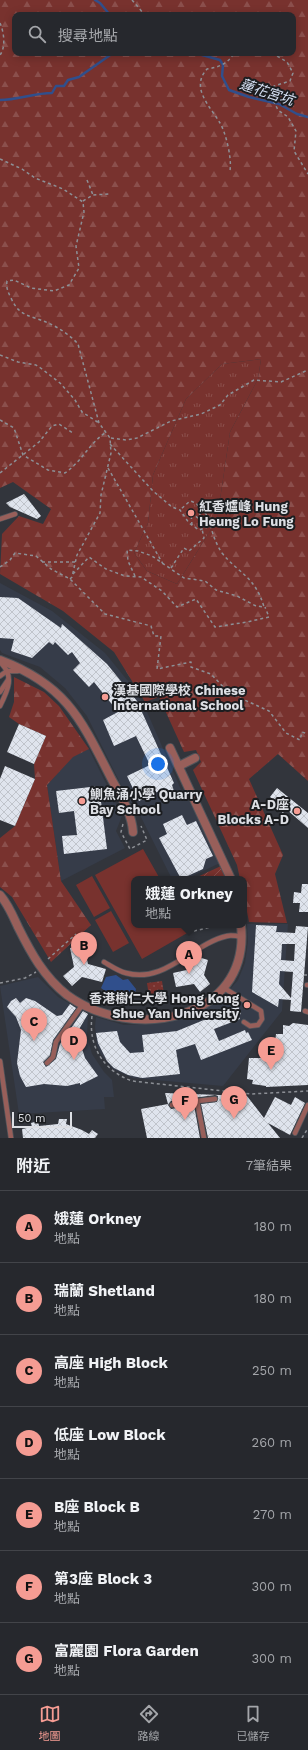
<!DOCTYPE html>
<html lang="zh-TW">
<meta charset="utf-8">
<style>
body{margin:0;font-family:"Work Sans","Noto Sans TC",sans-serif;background:#2e3035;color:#f1f3f6}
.scale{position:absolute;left:12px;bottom:10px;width:60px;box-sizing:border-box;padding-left:4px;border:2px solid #dddfe4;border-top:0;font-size:11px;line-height:14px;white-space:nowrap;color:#dddfe4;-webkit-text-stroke:3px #1b1d20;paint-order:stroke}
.you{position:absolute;left:158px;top:764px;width:14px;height:14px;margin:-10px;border:3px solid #fff;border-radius:50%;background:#1a73e8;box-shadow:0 0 0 6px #1a73e833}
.badge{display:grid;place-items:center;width:26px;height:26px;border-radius:50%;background:#f59c93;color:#111;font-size:13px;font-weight:700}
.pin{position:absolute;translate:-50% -33px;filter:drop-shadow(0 1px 2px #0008)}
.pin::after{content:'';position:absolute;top:21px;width:14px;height:12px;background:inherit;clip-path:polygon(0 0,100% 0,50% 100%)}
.popup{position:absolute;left:131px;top:876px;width:116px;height:52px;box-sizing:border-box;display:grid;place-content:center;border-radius:8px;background:#26282d;filter:drop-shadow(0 1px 3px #0005);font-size:13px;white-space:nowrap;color:#a4a6aa}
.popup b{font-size:15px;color:#f1f3f6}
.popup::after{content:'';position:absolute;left:50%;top:100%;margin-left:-8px;border:8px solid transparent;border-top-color:#26282d}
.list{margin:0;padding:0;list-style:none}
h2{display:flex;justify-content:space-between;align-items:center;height:52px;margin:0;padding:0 16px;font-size:17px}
h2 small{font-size:13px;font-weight:400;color:#a4a6aa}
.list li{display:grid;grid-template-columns:26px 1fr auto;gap:12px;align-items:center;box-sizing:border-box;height:72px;padding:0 16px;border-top:1px solid #424449}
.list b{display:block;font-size:15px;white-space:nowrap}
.list p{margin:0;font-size:13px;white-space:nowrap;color:#a4a6aa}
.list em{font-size:13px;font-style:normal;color:#a4a6aa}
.icon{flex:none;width:22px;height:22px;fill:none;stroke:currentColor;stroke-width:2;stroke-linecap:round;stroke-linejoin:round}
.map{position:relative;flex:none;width:308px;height:1138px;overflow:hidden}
.search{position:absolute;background:#26282d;box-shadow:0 2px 10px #0003;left:12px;right:12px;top:12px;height:44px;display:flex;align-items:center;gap:10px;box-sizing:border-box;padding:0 14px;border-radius:8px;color:#a4a6aa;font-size:15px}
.sheet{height:556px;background:#26282d}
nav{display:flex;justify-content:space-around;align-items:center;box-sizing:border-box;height:56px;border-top:1px solid #424449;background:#26282d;font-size:11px;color:#a4a6aa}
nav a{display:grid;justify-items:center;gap:2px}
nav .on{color:#f59c93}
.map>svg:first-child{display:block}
.built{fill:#363c49}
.grass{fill:url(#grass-tufts)}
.forest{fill:url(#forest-firs);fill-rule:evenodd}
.park{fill:url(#park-dots)}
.garden{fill:url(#garden-furrows)}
.pitch{fill:#78322e}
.water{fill:#304f8c}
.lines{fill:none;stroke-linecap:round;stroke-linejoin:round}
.stream{stroke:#304f8c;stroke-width:2.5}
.building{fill:url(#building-cross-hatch);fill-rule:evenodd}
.service-casing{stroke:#51545a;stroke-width:6}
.minor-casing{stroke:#51545a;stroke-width:10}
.path{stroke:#8d9096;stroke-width:1.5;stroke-dasharray:3 3;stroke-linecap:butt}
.service{stroke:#985f5a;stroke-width:4.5}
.minor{stroke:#985f5a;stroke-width:8}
.poi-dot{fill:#f59c93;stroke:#1b1d20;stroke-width:1.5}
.labels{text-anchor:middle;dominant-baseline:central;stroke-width:4;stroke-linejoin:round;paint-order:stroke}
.poi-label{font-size:13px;font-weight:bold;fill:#dddfe4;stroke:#1b1d20;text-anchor:start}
.water-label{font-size:14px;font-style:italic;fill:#d6e0f3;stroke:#1b1d20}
</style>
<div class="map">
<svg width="308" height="1138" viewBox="0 0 308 1138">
<defs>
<pattern id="grass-tufts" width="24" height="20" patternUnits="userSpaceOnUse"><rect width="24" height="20" fill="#78322e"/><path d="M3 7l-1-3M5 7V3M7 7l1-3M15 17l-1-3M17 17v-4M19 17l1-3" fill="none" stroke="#8b4f4c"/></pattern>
<pattern id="forest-firs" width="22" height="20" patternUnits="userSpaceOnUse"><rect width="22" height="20" fill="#78322e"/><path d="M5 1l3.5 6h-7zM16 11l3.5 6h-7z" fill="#8b4f4c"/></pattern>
<pattern id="park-dots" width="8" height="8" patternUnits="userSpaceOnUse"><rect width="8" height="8" fill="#78322e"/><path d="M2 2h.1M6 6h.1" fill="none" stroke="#8b4f4c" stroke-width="1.8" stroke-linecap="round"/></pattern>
<pattern id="garden-furrows" width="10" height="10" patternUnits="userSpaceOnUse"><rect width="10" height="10" fill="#78322e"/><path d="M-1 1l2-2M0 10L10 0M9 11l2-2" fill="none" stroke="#8b4f4c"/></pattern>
<pattern id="building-cross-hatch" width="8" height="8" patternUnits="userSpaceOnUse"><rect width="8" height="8" fill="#dfe4ed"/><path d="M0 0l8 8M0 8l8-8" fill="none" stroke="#c0c4cb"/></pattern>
</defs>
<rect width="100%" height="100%" fill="#32353c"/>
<!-- built -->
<g class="built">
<polygon points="0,583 52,611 105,653 132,686 144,705 182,792 137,813 128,799 87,716 65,688 40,667 2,653 0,650"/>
<polygon points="89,749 122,816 116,831 125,848 61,881 47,785 73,756"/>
<polygon points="185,793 220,863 186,879 172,879 139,813"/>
<polygon points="247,924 288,924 282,1011 223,1086 133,1078 113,1069 102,1056 97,1046 95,1027 96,1017 124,1025 167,1023 198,1012 221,1000 238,980 245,963 248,942"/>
<polygon points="38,977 58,997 88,1014 87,1036 92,1054 104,1072 112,1080 114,1097 104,1097 105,1109 19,1114 0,986"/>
</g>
<!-- grass -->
<polygon class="grass" points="261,359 258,379 230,432 217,520 177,584 147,571 134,553 148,523 153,475 186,399 222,364"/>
<!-- forest -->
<g class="forest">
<path d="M0,0H308V781L278,754L249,779L283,855L275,874L287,923L249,922L244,896V879H240L237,865L193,770L201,762L196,750L184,752L159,697L145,702L114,652L63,611L0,574L2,534L19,516L43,524L51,509L13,482L0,488ZM15,15H293V53H15ZM261,359L258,379L230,432L217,520L177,584L147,571L134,553L148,523L153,475L186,399L222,364Z"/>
<polygon points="14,677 44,692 59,706 89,749 73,757 47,785 61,881 91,925 51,962 12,897 0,887 0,838 15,826 35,779 34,764 46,736 19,724 9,717 14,702"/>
</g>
<!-- park -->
<polygon class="park" points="162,981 164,994 149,996 147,983"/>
<!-- garden -->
<polygon class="garden" points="221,866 226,879 193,879"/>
<!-- pitch -->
<g class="pitch">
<polygon points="143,849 160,879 134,879 134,925 185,925 189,932 142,959 95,875"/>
<polygon points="92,876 110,908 94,917 76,885"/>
<polygon points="111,911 129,943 113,952 95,920"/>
</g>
<!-- water -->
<polygon class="water" points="116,975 123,980 128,979 136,989 135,993 122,996 119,992 109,994 101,988 106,977"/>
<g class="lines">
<!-- stream -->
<g class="stream">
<polyline points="95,0 100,3 110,15"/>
<polyline points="195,53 220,60 223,65 222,76 229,90 249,97 279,104 297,114 308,117"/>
<path d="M0,100C18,100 34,93 52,93L56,86H64L68,80L79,77L113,53"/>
</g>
</g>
<!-- building -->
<g class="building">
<polygon points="24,494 41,516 37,519 10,507 6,503"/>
<polygon points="0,597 18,598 61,628 62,624 107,664 137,701 174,783 172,785 174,791 162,797 159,791 139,801 127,776 150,765 136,736 114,746 103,720 118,712 94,682 89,687 73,670 80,663 72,652 68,655 55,642 53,645 49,642 32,658 11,651 14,639 0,638"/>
<polygon points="19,724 46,736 34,764 7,752"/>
<polygon points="5,766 35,779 15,826 0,820 0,779"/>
<polygon points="99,786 107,849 64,854 62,836 77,835 74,811 59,813 56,791"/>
<polygon points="277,788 308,813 308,828 286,809 283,813 274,805 277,802 270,797"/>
<polygon points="182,815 187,825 196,821 213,856 206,859 203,869 181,879 159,838 167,834 163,824"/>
<polygon points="302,884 308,884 308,912 299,912 300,903 293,903 294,892 301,893"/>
<path d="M256,925L277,926L276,932L295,933L296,926L308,927L301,1012L290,1011L291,1000L279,999L278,1007L252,992ZM282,944H295L294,961L281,960ZM280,971L293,972L291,998L279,984Z"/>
<polygon points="84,945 88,964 106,969 102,982 82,977 72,986 63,976 74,967 70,948"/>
<polygon points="195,956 208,960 204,975 210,984 200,992 194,984 176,987 173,973 191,969"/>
<polygon points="16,998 20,1003 26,998 35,1001 57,1016 62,1015 70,1004 76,1008 53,1040 50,1055 43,1062 46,1067 56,1059 60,1044 83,1011 88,1014 78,1031 78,1036 85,1058 98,1076 80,1085 80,1083 67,1086 44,1084 26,1087 20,1076 17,1063 21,1030 16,1017 7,1007 11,1001"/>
<polygon points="238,1006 241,1014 238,1015 240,1019 214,1029 219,1041 245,1030 246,1033 248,1032 252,1040 201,1060 195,1044 176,1050 180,1074 142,1078 128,1075 114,1068 107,1061 98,1043 96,1033 117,1031 120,1042 130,1053 144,1052 142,1035 177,1031"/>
<polygon points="293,1023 308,1025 308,1085 266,1087 266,1086 252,1084 253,1080 247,1079 249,1058 262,1058 263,1050 274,1051 276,1034 283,1034 283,1025 289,1026"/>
<polygon points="165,1093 247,1096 264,1118 275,1097 291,1105 295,1097 305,1103 290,1135 268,1123 280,1138 208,1138 201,1104 217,1102 218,1096 215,1095 171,1101 168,1105 171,1109 194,1105 200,1138 147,1138 141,1109 168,1104"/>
<polygon points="59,1119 67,1119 66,1124 82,1130 89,1134 92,1130 98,1134 95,1138 23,1138 22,1129 32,1127 31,1123 38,1121 39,1126 58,1124"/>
</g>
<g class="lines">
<defs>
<g id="service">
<polyline points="0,519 15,514"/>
<polyline points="0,676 7,671 18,671"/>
<polyline points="0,692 8,680"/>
<path d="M0,706C8,690 15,676 0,662"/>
<path d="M104,962C111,966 118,971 126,973C165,984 192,944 227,936C231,935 237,936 242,937"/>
<polyline points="307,985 308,985"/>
<polyline points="224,988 261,1011 262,1019 258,1025 250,1026 244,1022"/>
<polyline points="305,1011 308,1012"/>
<polyline points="0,1061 11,1138"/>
<polyline points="47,1063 53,1057 56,1042 83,1004"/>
<polyline points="172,1105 197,1101"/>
<polyline points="295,1133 308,1105"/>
<polyline points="204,1138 197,1101 215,1099"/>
</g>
<g id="minor">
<path d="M0,660C66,685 81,719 111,778C120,795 132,813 133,832"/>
<polyline points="170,748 231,879"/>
<polyline points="179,766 195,758"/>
<path d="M0,895C8,904 13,916 18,927C31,953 44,977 67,995C131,1042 251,1022 241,925"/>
</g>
</defs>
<!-- service casing -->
<use href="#service" class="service-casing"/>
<!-- minor casing -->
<use href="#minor" class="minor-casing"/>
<!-- path -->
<g class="path">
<polyline points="132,0 144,14 150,15"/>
<path d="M0,23C4,32 6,47 0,55"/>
<polyline points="272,53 287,62 293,73 290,81 274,86 270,94 278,110 288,117 296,131 294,151 308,174"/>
<path d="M0,159L22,169L35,178L63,189L83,202L84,212L76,246L79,268L69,285L54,291L31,288L14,280L7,281C6,288 8,292 11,298C20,318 31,315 48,323C58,327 71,336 78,344L99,423L110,438L111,453L101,495L100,513L77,555L72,577L70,579"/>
<path d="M230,170C232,159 226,133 220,123C210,106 190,88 207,69C219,67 228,64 234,53"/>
<polyline points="87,180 93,195"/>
<polyline points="83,201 93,195 109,194"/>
<polyline points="0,355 18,362 36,365 42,369 60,383 75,400 82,412 99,423"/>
<path d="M0,420L14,428L23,455L48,470L65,473C82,461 89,444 106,432"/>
<polyline points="111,438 126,440 137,438 171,421 201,414 220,405 228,395 254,380 281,382 308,370"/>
<path d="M110,444L153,491L172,507L180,510L189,523L199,530L208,527L212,520C204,514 200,503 190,501L180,510"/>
<polyline points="108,468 163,564"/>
<polyline points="0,473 39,442 52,426 59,424 73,433"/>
<polyline points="192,525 191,513 198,518 202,510"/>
<polyline points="42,562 76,562"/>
<polyline points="0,567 10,560 15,553 36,556 51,569 70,579 105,614 151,626 154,636 161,636 157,669 191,662 191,667 211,674 229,693 269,711 286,733 300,740 302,732 308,734"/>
<polyline points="171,568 184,548 189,551 204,538 202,529"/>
<polyline points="73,574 89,557 106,569 125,576 141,577 162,591 177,607 196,599 215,627 247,622 269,617 265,607"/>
<path d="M135,576L128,561L127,550L138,551L152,556L184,578L205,581L216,590L237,596L256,606L264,607C255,576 239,574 222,553C216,544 213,535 210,524L198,518"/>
<polyline points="123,824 121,832 130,849 147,840 141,826"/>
<polyline points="194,931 220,925"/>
<polyline points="48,959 76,934"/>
<polyline points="304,975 308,975"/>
<polyline points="0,983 25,978 36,972"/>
<path d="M92,1016C88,1047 104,1071 132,1081L251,1094L308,1091"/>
<polyline points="302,1138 308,1128"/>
</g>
<!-- service -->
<use href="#service" class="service"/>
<!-- minor -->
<use href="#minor" class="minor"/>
</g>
<!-- markers -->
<g class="poi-dot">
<circle cx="191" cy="513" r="4"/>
<circle cx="105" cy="697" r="4"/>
<circle cx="82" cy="801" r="4"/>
<circle cx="297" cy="811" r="4"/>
<circle cx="247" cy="1005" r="4"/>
</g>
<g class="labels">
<!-- poi labels -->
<g class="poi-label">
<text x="199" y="506">紅香爐峰 Hung<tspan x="199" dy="15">Heung Lo Fung</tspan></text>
<text x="113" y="690">漢基國際學校 Chinese<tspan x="113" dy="15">International School</tspan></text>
<text x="90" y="794">鰂魚涌小學 Quarry<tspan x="90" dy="15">Bay School</tspan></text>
<text x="289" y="804" text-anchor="end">A-D座<tspan x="289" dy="15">Blocks A-D</tspan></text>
<text x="239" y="998" text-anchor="end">香港樹仁大學 Hong Kong<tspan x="239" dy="15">Shue Yan University</tspan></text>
</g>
<!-- water labels -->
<g class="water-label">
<text transform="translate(267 92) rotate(18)">蓮花宮坑</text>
</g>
</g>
</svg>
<div class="scale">50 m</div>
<div class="you"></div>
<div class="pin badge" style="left:189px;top:974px">A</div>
<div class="popup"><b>娥蓮 Orkney</b>地點</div>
<div class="pin badge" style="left:84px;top:965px">B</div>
<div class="pin badge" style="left:34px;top:1041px">C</div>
<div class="pin badge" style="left:74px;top:1060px">D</div>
<div class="pin badge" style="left:271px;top:1070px">E</div>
<div class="pin badge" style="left:185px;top:1120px">F</div>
<div class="pin badge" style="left:234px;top:1119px">G</div>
<div class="search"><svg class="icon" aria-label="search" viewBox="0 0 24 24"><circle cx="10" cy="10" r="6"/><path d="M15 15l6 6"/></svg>搜尋地點</div>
</div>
<section class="sheet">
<h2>附近<small>7筆結果</small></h2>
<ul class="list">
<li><span class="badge">A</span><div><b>娥蓮 Orkney</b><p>地點</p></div><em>180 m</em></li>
<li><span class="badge">B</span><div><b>瑞蘭 Shetland</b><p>地點</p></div><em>180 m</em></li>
<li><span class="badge">C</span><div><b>高座 High Block</b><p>地點</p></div><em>250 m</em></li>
<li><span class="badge">D</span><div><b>低座 Low Block</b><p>地點</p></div><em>260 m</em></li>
<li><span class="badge">E</span><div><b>B座 Block B</b><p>地點</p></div><em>270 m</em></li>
<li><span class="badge">F</span><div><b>第3座 Block 3</b><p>地點</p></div><em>300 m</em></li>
<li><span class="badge">G</span><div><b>富麗園 Flora Garden</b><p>地點</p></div><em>300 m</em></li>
</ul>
</section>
<nav>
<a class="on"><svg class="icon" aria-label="map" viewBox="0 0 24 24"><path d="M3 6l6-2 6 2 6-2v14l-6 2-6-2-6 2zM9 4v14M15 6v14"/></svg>地圖</a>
<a><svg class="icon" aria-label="directions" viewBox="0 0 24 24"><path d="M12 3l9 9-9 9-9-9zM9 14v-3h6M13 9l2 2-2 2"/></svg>路線</a>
<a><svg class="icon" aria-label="saved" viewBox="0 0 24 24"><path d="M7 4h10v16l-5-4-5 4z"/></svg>已儲存</a>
</nav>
